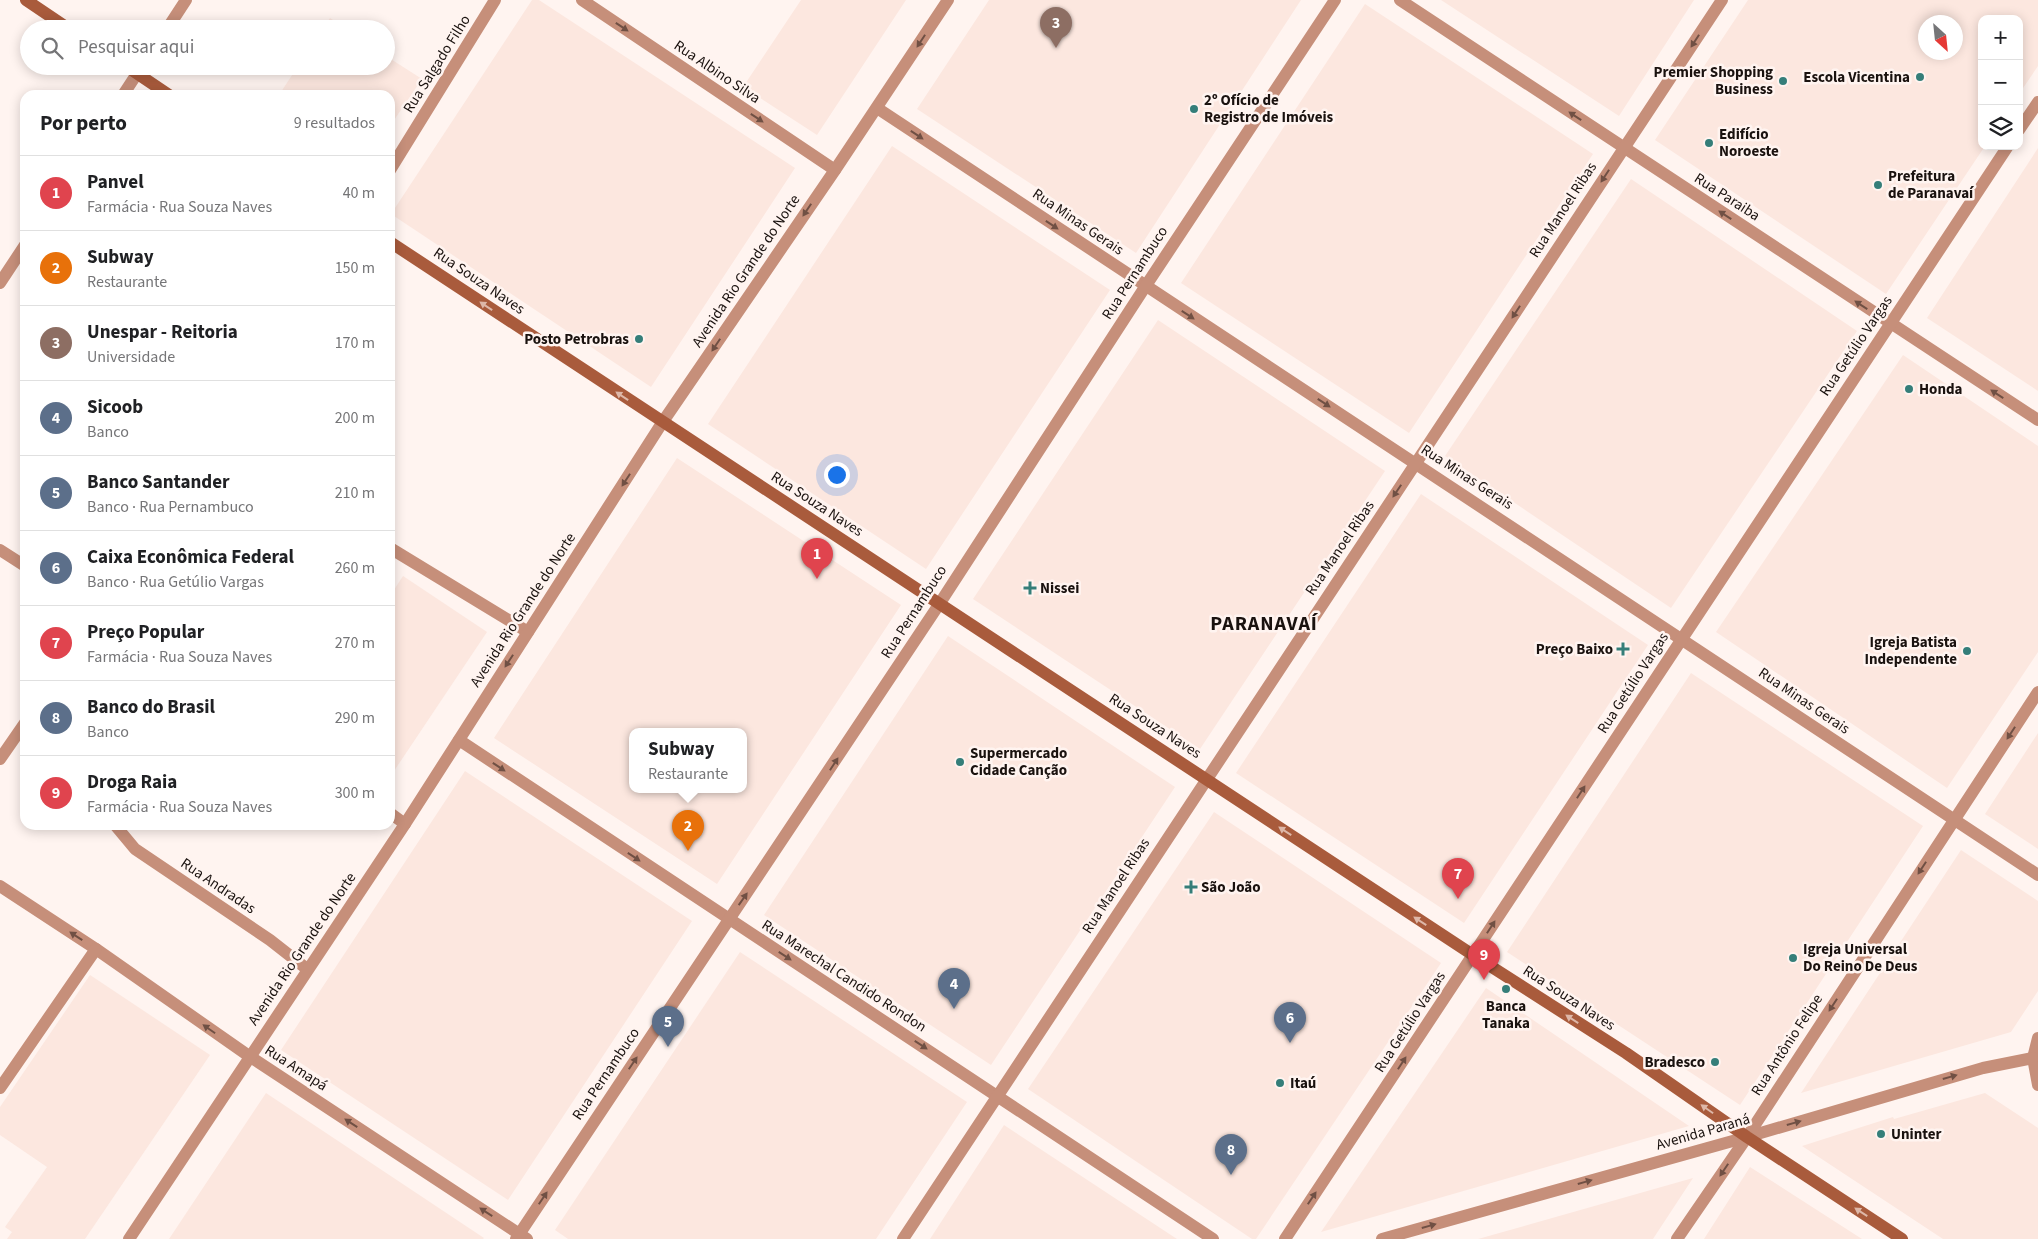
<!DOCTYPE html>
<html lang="pt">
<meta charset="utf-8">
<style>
body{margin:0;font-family:"Source Sans 3",sans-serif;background:#f2f2f2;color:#202124}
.controls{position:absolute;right:15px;top:15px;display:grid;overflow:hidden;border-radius:10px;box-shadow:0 2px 12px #0003}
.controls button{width:45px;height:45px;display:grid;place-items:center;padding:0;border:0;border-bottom:1px solid #e0e0e0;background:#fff;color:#202124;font:25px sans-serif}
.compass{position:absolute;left:1918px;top:15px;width:45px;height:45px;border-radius:50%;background:#fff;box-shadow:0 2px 12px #0003;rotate:153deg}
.you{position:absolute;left:836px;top:474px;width:18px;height:18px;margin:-12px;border:4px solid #fff;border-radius:50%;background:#1a73e8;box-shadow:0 0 0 8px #1a73e833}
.badge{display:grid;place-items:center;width:32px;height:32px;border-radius:50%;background:#2563eb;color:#fff;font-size:16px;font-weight:700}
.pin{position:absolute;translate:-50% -41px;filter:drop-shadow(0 1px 2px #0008)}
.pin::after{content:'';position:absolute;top:26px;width:18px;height:15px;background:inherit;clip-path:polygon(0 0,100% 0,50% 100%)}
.popup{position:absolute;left:629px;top:728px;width:118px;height:65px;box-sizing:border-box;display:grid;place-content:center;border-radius:10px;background:#fff;filter:drop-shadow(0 1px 4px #0005);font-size:16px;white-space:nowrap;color:#757577}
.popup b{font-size:19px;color:#202124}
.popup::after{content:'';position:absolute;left:50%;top:100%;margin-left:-10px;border:10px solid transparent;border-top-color:#fff}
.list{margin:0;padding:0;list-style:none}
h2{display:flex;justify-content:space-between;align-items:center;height:65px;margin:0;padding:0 20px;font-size:21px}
h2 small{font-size:16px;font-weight:400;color:#757577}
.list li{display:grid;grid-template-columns:32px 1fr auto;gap:15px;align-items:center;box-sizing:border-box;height:75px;padding:0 20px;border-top:1px solid #e0e0e0}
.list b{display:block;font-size:19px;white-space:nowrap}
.list p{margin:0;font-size:16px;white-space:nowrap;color:#757577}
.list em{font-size:16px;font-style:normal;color:#757577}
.icon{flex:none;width:28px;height:28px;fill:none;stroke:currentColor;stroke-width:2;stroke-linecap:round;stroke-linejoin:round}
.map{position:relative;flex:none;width:2038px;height:1239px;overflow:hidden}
.search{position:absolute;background:#fff;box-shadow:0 2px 12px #0003;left:20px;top:20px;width:375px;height:55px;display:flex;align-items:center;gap:12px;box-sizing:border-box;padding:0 18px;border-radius:28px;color:#757577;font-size:19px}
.panel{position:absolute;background:#fff;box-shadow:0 2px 12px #0003;left:20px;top:90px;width:375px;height:740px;border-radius:15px}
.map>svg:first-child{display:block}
.built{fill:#fce7df;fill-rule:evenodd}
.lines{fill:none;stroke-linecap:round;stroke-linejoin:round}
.minor{stroke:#c68f7a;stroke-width:12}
.tertiary{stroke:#c68f7a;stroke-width:12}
.secondary{stroke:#a95b3c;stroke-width:12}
.oneway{fill:#705044}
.oneway2{fill:#ddb7a8}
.poi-dot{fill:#357e79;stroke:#fff4f0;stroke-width:2}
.labels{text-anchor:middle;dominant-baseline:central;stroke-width:5;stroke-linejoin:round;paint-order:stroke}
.street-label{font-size:15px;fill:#1a120f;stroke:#fff4f0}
.poi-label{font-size:15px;font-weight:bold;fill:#1a120f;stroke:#fff4f0;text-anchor:start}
.district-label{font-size:20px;font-weight:bold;letter-spacing:1px;fill:#1a120f;stroke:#fff4f0}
</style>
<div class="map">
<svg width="2038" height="1239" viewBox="0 0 2038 1239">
<rect width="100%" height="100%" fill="#fff4f0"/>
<!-- built -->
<g class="built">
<polygon points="532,0 539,0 795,168 651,387 391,214"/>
<polygon points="801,0 906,0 817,135 743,87"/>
<polygon points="989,0 1301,0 1136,253 917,109"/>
<polygon points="1441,0 1694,0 1619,116"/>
<path d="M1748,0H2038V66L2019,94V19H1982V146H1985L1886,294L1655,140ZM1926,22H1956V52H1926Z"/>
<polygon points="1365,4 1593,154 1409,433 1181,283"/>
<polygon points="330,18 346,29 323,29"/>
<polygon points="386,56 422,79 390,126 390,95 279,95 298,66 386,66"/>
<polygon points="892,146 1110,290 926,569 708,424"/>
<polygon points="2038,148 2038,391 1927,318"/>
<polygon points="1631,179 1857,331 1671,608 1445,456"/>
<polygon points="1158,320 1385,471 1200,749 973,599"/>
<polygon points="1903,355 2038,446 2038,652 1947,788 1716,632"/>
<path d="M677,458L901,605L717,884L494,738ZM633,732H743V790H633Z"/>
<polygon points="1421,494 1648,645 1464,923 1236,773"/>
<polygon points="403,576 487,632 390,777 390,596"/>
<polygon points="948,636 1175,787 991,1065 764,915"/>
<polygon points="1691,673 1923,826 1740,1105 1507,952"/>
<polygon points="2038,733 2038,849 1985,814"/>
<polygon points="465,771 692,921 508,1200 281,1050"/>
<polygon points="1214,812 1441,963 1256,1239 1252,1239 1028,1089"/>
<polygon points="1961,850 2038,901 2038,991 2011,1032 1801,1093"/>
<polygon points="740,952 967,1102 876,1239 568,1239 555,1230"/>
<polygon points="90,975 210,1055 85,1239 7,1239 12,1232 5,1227 47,1167 0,1135 0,1107"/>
<polygon points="1486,988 1689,1126 1321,1232"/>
<polygon points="266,1093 484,1238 483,1239 169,1239"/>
<polygon points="1985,1093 2038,1128 2038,1239 1943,1239 1802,1146 1893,1117 1894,1119"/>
<polygon points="1004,1125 1177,1239 930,1239"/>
<polygon points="1750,1167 1862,1239 1863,1239 1704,1239"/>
<polygon points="1693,1178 1653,1239 1478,1239"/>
</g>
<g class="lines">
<!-- minor -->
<g class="minor">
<polyline points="582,0 835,170"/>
<polyline points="1400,0 2038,420"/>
<polyline points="167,29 186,0"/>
<polyline points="123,95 142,66"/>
<polyline points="877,108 2038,875"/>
<polyline points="2019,130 2038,102"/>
<polyline points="390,170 495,0"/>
<polyline points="0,283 25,245"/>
<polyline points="390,548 528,632"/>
<polyline points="0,550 25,566"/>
<polyline points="459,740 1213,1239"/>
<polyline points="0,759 25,723"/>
<polyline points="390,813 405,824"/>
<polyline points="115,825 135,849 270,940 307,969"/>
<polyline points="0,886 96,949 249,1056 527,1239"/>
<polyline points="0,1088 96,949"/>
<polyline points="1285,1239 2008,146"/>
</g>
<!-- tertiary -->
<g class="tertiary">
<polyline points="2038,1038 2033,1058 2038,1085"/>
<polyline points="129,1239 405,824 662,423 835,170 948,0"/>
<polyline points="516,1239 940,603 1145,287 1335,0"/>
<polyline points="903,1239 1722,0"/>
<polyline points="1382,1239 1747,1137 1983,1068 2033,1058"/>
<polyline points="1677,1239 1747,1137 2038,692"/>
</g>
<!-- secondary -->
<g class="secondary">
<polyline points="26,0 69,29"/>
<polyline points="126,66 169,95"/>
<polyline points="390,242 1473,955 1626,1053 1747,1137 1902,1239"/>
</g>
</g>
<!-- one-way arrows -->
<defs><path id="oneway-solid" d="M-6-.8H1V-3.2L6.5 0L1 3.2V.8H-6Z" transform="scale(1.25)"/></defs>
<g class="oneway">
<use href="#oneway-solid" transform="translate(622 27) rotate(34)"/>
<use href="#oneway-solid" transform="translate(921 41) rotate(123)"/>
<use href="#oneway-solid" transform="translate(1695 41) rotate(123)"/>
<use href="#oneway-solid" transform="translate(1575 116) rotate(-146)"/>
<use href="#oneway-solid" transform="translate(757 118) rotate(34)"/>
<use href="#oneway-solid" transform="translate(917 135) rotate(34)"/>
<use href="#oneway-solid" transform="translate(1605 176) rotate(123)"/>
<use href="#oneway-solid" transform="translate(807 210) rotate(124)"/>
<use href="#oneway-solid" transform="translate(1725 215) rotate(-147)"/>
<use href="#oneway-solid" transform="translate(1052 225) rotate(34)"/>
<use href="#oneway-solid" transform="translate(1861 305) rotate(-147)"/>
<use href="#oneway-solid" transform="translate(1516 312) rotate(123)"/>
<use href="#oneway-solid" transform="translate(1188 315) rotate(33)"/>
<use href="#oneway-solid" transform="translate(716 345) rotate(124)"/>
<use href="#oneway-solid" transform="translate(1997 394) rotate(-147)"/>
<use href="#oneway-solid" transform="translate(1324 403) rotate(33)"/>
<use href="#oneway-solid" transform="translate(626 480) rotate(123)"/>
<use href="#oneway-solid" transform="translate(1397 491) rotate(124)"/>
<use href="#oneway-solid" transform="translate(509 661) rotate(123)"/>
<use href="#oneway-solid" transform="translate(2011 733) rotate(123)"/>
<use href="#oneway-solid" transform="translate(834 764) rotate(-57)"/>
<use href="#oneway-solid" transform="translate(499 767) rotate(34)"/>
<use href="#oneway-solid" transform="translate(1581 792) rotate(-57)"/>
<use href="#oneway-solid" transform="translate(634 857) rotate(34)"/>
<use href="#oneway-solid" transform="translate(1922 868) rotate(123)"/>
<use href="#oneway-solid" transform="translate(743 899) rotate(-55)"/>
<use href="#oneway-solid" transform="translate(1491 927) rotate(-57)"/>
<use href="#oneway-solid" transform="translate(76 936) rotate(-147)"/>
<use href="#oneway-solid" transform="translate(785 956) rotate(33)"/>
<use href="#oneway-solid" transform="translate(1833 1005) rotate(123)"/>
<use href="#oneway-solid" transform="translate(209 1029) rotate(-145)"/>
<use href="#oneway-solid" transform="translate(921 1045) rotate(33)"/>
<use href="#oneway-solid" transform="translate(633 1063) rotate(-56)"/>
<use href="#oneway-solid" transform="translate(1402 1063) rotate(-57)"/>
<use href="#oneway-solid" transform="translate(1950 1077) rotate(-16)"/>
<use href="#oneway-solid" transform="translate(351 1123) rotate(-147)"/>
<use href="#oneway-solid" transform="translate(1794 1123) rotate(-16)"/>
<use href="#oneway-solid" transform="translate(1724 1170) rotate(124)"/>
<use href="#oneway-solid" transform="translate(1585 1182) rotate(-16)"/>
<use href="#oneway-solid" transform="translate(543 1198) rotate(-56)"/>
<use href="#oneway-solid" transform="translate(1312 1198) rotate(-56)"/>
<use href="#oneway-solid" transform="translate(486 1212) rotate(-147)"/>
<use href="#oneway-solid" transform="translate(1429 1226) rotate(-16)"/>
</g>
<g class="oneway2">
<use href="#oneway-solid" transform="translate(486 306) rotate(-146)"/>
<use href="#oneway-solid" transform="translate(622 396) rotate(-146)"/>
<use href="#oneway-solid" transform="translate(1285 831) rotate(-147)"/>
<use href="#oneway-solid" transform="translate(1420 921) rotate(-147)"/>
<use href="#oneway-solid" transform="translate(1572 1019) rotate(-147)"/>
<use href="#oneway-solid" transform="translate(1707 1109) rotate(-145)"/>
<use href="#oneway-solid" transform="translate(1861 1212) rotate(-147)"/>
</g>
<!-- markers -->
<g class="poi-dot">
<circle cx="1920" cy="77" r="5"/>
<circle cx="1783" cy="81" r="5"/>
<circle cx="1194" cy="109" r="5"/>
<circle cx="1709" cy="143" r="5"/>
<circle cx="1878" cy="185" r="5"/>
<circle cx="639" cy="339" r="5"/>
<circle cx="1909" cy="389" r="5"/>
<path d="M1027.5 580.5h5v5h5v5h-5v5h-5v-5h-5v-5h5z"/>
<path d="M1620.5 641.5h5v5h5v5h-5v5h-5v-5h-5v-5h5z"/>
<circle cx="1967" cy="651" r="5"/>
<circle cx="960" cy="762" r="5"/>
<path d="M1188.5 879.5h5v5h5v5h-5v5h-5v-5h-5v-5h5z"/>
<circle cx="1793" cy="958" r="5"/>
<circle cx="1506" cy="989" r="5"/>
<circle cx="1715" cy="1062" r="5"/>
<circle cx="1280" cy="1083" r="5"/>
<circle cx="1881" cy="1134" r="5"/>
</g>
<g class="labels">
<!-- street labels -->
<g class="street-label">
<text transform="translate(437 64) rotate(-58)">Rua Salgado Filho</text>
<text transform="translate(717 72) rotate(34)">Rua Albino Silva</text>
<text transform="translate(1727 197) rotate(33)">Rua Paraiba</text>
<text transform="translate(1563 210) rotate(-57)">Rua Manoel Ribas</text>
<text transform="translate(1078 222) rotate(34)">Rua Minas Gerais</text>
<text transform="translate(746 271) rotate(-56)">Avenida Rio Grande do Norte</text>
<text transform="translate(1135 273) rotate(-57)">Rua Pernambuco</text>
<text transform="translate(479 281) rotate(34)">Rua Souza Naves</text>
<text transform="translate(1856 346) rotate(-56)">Rua Getúlio Vargas</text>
<text transform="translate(1467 477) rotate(33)">Rua Minas Gerais</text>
<text transform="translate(817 504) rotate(33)">Rua Souza Naves</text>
<text transform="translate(1340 548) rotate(-56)">Rua Manoel Ribas</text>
<text transform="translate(523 610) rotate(-57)">Avenida Rio Grande do Norte</text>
<text transform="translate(914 612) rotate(-57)">Rua Pernambuco</text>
<text transform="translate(1633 683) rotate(-57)">Rua Getúlio Vargas</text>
<text transform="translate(1804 701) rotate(34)">Rua Minas Gerais</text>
<text transform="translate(1155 726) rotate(33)">Rua Souza Naves</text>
<text transform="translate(218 886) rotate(34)">Rua Andradas</text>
<text transform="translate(1116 886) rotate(-57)">Rua Manoel Ribas</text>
<text transform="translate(302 949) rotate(-56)">Avenida Rio Grande do Norte</text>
<text transform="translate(844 976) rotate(33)">Rua Marechal Candido Rondon</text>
<text transform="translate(1569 998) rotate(33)">Rua Souza Naves</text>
<text transform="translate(1410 1022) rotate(-57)">Rua Getúlio Vargas</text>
<text transform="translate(1787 1045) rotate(-57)">Rua Antônio Felipe</text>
<text transform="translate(296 1068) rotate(33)">Rua Amapá</text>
<text transform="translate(606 1074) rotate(-56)">Rua Pernambuco</text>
<text transform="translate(1703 1132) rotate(-16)">Avenida Paraná</text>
</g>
<!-- poi labels -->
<g class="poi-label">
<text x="1773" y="72" text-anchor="end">Premier Shopping<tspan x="1773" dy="17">Business</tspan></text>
<text x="1910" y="77" text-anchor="end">Escola Vicentina</text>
<text x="1204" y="100">2º Ofício de<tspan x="1204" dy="17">Registro de Imóveis</tspan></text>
<text x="1719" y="134">Edifício<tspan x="1719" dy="17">Noroeste</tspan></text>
<text x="1888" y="176">Prefeitura<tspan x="1888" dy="17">de Paranavaí</tspan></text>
<text x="629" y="339" text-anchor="end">Posto Petrobras</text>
<text x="1919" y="389">Honda</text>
<text x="1040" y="588">Nissei</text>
<text x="1957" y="642" text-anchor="end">Igreja Batista<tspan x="1957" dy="17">Independente</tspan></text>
<text x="1613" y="649" text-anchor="end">Preço Baixo</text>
<text x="970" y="753">Supermercado<tspan x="970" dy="17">Cidade Canção</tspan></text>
<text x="1201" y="887">São João</text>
<text x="1803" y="949">Igreja Universal<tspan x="1803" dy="17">Do Reino De Deus</tspan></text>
<text x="1506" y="1006" text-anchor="middle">Banca<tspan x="1506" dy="17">Tanaka</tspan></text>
<text x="1705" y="1062" text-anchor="end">Bradesco</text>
<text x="1290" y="1083">Itaú</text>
<text x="1891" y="1134">Uninter</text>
</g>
<!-- district labels -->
<g class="district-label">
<text x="1264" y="624">PARANAVAÍ</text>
</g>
</g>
</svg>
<div class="controls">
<button>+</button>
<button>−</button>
<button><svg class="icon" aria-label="layers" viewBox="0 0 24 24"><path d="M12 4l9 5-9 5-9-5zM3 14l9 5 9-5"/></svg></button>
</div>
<svg class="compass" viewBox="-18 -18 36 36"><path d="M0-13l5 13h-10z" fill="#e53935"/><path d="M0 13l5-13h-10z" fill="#757577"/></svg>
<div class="you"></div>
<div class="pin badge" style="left:817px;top:579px;background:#e0444e">1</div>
<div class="pin badge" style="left:688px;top:851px;background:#e8710a">2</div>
<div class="popup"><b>Subway</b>Restaurante</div>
<div class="pin badge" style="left:1056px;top:48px;background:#8d6e63">3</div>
<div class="pin badge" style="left:954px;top:1009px;background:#5c6f8a">4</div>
<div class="pin badge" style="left:668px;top:1047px;background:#5c6f8a">5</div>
<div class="pin badge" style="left:1290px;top:1043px;background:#5c6f8a">6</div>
<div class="pin badge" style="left:1458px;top:899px;background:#e0444e">7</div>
<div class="pin badge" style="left:1231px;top:1175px;background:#5c6f8a">8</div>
<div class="pin badge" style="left:1484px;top:980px;background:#e0444e">9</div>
<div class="search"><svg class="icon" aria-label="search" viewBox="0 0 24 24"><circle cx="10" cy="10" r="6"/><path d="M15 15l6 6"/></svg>Pesquisar aqui</div>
<section class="panel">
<h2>Por perto<small>9 resultados</small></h2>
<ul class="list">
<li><span class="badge" style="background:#e0444e">1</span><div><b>Panvel</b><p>Farmácia · Rua Souza Naves</p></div><em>40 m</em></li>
<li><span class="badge" style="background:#e8710a">2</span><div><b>Subway</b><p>Restaurante</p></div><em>150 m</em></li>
<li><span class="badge" style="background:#8d6e63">3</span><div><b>Unespar - Reitoria</b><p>Universidade</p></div><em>170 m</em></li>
<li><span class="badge" style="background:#5c6f8a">4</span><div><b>Sicoob</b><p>Banco</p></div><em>200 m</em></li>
<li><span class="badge" style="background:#5c6f8a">5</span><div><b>Banco Santander</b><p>Banco · Rua Pernambuco</p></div><em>210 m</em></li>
<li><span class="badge" style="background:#5c6f8a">6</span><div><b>Caixa Econômica Federal</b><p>Banco · Rua Getúlio Vargas</p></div><em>260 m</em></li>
<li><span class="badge" style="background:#e0444e">7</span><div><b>Preço Popular</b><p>Farmácia · Rua Souza Naves</p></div><em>270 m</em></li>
<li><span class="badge" style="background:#5c6f8a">8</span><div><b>Banco do Brasil</b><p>Banco</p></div><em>290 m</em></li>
<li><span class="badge" style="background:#e0444e">9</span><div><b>Droga Raia</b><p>Farmácia · Rua Souza Naves</p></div><em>300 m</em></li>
</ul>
</section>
</div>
